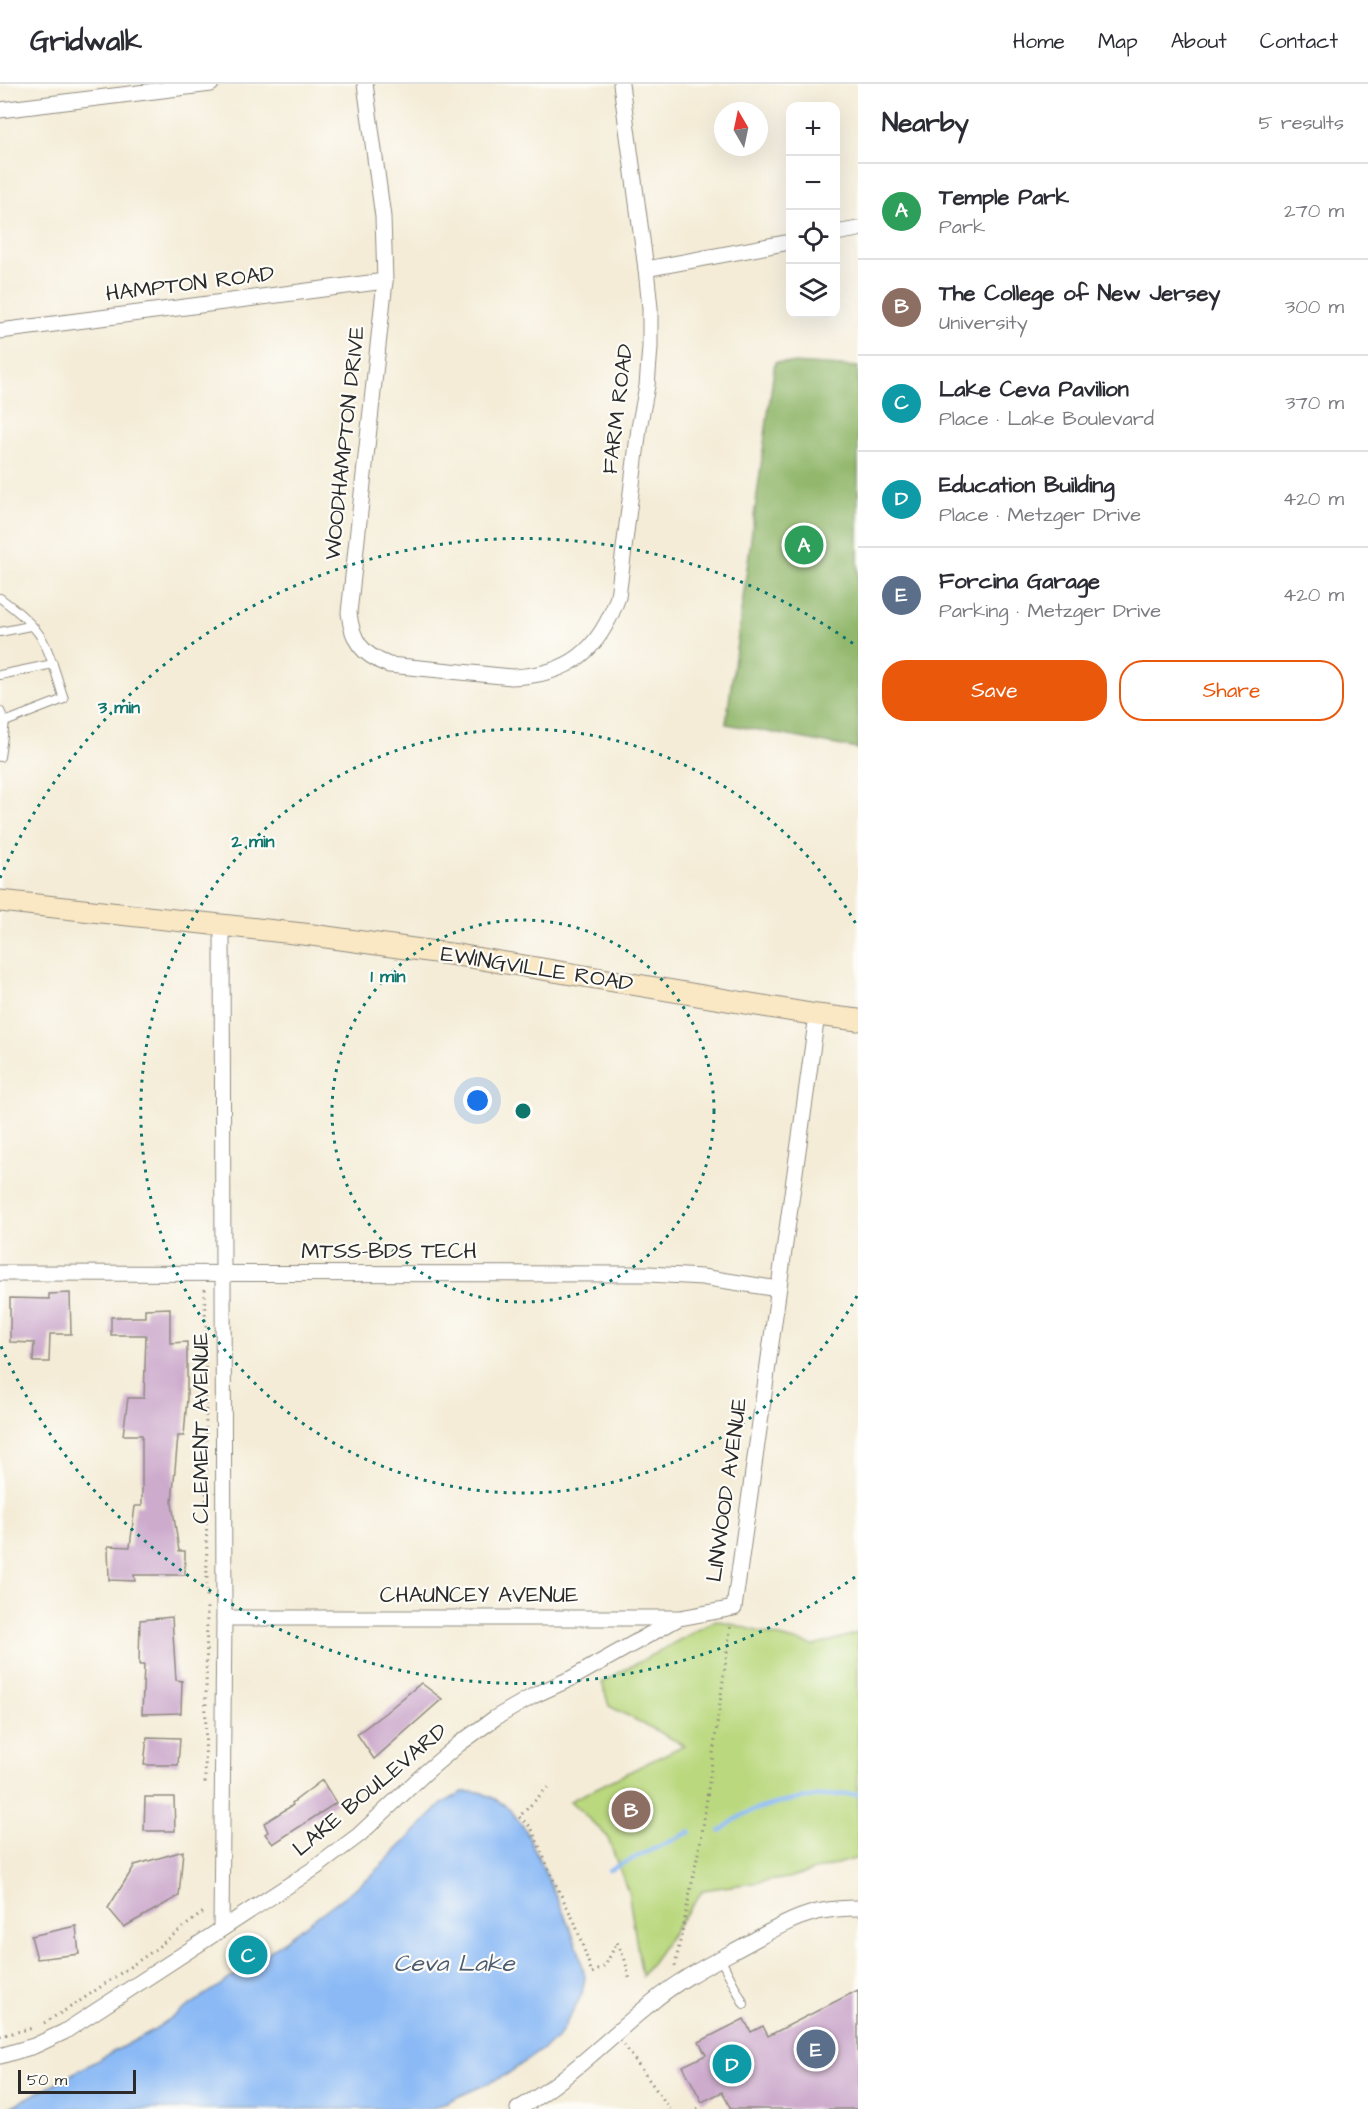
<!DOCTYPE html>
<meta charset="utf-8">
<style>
body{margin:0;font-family:"Architects Daughter",sans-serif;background:#f2f2f3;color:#2b2b33}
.controls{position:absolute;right:18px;top:18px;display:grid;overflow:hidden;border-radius:12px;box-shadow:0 6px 24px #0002}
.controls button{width:54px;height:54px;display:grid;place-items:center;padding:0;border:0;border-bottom:2px solid #e1e1e2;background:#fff;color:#2b2b33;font:30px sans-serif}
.compass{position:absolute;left:714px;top:18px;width:54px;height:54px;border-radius:50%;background:#fff;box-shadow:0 6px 24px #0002;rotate:351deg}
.scale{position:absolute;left:18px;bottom:15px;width:118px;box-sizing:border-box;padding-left:6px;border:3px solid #2b2b2b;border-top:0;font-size:16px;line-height:21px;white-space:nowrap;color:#2b2b2b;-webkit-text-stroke:4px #fdfcf7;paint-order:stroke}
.you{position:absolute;left:478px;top:1017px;width:21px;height:21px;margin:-15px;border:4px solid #fff;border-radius:50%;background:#1a73e8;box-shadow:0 0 0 9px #1a73e833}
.badge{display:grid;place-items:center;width:39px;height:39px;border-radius:50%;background:#ea580c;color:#fff;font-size:20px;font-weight:700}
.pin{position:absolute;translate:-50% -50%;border:3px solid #fff;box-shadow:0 2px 6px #0006}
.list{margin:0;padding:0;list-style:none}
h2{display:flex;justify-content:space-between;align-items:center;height:78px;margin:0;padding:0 24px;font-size:26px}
h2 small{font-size:20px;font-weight:400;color:#7c7c81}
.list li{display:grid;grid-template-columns:39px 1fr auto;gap:18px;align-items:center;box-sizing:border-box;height:96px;padding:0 24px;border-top:2px solid #e1e1e2}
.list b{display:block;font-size:22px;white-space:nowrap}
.list p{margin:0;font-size:20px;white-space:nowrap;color:#7c7c81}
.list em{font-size:20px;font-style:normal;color:#7c7c81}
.actions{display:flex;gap:12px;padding:18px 24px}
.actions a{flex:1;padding:14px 0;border:2px solid #ea580c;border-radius:24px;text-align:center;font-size:21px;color:#ea580c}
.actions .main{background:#ea580c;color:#fff}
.icon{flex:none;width:33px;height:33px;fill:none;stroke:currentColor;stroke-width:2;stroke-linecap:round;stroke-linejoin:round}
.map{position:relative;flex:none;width:858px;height:2025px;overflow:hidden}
header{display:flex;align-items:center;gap:36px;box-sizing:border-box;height:84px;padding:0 30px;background:#fff;border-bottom:2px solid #e1e1e2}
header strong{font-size:28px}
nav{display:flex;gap:33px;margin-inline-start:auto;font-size:21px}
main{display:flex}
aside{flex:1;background:#fff}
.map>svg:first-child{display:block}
.green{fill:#bad87e;stroke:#728254;stroke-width:1.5}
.forest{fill:#93b86d;stroke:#5f724c;stroke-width:1.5}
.water{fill:#8ab9f5;stroke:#5a7290;stroke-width:1.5}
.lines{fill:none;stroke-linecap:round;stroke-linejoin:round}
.stream{stroke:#8ab9f5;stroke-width:4.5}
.building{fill:#cdabcd}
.lane-casing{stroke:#908c81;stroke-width:10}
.street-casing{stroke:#908c81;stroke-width:17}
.secondary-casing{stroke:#908c81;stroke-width:23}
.path{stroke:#908c81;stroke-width:3;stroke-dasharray:1.5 4.5;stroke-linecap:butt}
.lane{stroke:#fff;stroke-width:8}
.street{stroke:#fff;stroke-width:15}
.secondary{stroke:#fae7c3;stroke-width:21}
.ring{fill:none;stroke:#0f766e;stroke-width:3;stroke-dasharray:3 6}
.labels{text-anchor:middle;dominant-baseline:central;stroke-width:4.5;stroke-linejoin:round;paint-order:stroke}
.street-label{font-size:22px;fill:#2b2b2b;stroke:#fdfcf7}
.water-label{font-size:24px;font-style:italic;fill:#4c5d72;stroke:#fdfcf7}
.centre{fill:#0f766e;stroke:#fdfcf7;stroke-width:3}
.ring-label{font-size:18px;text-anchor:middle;font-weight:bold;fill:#0f766e;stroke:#fdfcf7;stroke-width:4.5;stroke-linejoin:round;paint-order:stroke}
</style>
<header>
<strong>Gridwalk</strong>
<nav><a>Home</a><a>Map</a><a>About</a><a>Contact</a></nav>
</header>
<main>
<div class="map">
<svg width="858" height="2025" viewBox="0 0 858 2025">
<rect width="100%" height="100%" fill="#fdfcf7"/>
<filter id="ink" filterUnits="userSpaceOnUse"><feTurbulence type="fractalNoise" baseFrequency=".0167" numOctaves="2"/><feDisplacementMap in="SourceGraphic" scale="12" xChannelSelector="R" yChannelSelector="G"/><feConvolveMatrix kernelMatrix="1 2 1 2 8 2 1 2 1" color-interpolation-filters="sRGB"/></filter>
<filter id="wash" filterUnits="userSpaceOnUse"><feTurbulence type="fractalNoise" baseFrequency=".008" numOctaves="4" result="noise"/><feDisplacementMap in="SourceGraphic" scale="24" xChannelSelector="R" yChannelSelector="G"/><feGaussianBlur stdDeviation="1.35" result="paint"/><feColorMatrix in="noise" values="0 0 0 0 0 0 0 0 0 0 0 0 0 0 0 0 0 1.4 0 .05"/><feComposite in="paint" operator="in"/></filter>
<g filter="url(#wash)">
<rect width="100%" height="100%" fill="#f4ecd7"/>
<!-- green -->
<polygon class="green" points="716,1536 814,1562 858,1549 858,1774 788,1794 703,1806 642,1892 628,1807 607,1752 570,1717 684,1661 609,1622 602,1598"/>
<!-- forest -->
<polygon class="forest" points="775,278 858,283 858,665 726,640"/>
<!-- water -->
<polygon class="water" points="463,1708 480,1708 495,1715 509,1724 525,1745 565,1832 579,1867 585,1893 582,1910 558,1954 506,1991 431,2025 7,2025 150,1948 262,1873 369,1794 443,1719"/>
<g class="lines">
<!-- stream -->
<g class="stream">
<path d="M720,1747C728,1741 738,1733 747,1729C778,1716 825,1710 858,1710"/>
<polyline points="609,1786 690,1748"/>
</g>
</g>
<g id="blocks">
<!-- building -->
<g class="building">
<polygon points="70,1209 71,1250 50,1250 49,1278 33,1278 34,1259 10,1258 10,1214 49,1215 49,1210"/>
<polygon points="170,1224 170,1259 187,1258 187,1314 184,1352 178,1352 172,1419 179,1467 185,1467 185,1491 134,1491 135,1497 109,1496 108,1462 130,1463 135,1422 142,1422 142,1351 123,1351 128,1314 144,1314 146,1251 111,1251 111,1233 145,1233 145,1225"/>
<polygon points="172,1533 176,1596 182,1597 181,1629 142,1630 144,1581 139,1581 140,1536"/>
<polygon points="421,1599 442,1615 374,1675 357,1650 385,1629"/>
<polygon points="147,1653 180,1654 178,1681 144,1681"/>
<polygon points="322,1696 336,1719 273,1760 265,1750 268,1748 264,1739 293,1721 292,1719"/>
<polygon points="145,1713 174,1713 175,1747 144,1747"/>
<polygon points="183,1767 179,1812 124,1843 108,1824 135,1781"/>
<polygon points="76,1842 79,1870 37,1875 31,1852"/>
<polygon points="254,1860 259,1871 244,1882 237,1870"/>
<polygon points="858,1906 858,2025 731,2025 722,2008 702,2018 683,1982 706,1971 699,1958 744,1935 751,1948 763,1942 768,1952"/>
</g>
</g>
</g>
<g filter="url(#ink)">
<use href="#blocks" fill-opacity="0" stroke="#908c81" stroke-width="1.5"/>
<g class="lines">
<defs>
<g id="lane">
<path d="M0,514C14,524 31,538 41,553C52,571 57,595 64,615L5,638L0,673"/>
<polyline points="0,548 30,542"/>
<polyline points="0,591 53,580"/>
<polyline points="0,627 5,638"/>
<polyline points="720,1874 744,1920"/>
</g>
<g id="street">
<path d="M365,0L383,133L385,197L349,529C352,557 362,571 389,581L512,593C569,591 599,567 618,513L639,344L647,302L650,263V224L646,185L621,0"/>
<polyline points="0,26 211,0"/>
<polyline points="836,149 858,145"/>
<polyline points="646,185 790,158"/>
<polyline points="0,247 385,197"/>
<polyline points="0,1189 649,1190 702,1193 778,1205"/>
<polyline points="224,1534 680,1534 734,1524 817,931"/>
<polyline points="221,1845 224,1534 222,843"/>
<polyline points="0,1972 34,1962 64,1948 315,1784 359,1751 426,1688 459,1660 495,1634 533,1612 572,1594 677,1535"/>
<path d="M518,2025C567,1997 607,1955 650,1920C679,1895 714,1878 747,1860C769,1848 792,1834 817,1828C831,1825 844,1824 858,1824"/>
</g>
<polyline id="secondary" points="0,817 312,851 464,872 817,931 858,936"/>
</defs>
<!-- lane casing -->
<use href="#lane" class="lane-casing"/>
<!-- street casing -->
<use href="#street" class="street-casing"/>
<!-- secondary casing -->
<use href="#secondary" class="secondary-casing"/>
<!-- path -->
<g class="path">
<polyline points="205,1205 207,1516"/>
<polyline points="205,1699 207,1523"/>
<polyline points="548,1703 519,1733 531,1743 553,1795 575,1839 592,1889 605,1882 617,1858 625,1876 630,1897"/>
<polyline points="675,1882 702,1750 731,1539"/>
<polyline points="44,1939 74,1921 150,1869 206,1826"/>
<polyline points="0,1952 33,1944"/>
<polyline points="624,1961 670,2025"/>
<polyline points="697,2025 701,2022"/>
</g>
<!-- lane -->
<use href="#lane" class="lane"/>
<!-- street -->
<use href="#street" class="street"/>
<!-- secondary -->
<use href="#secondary" class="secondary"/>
</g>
</g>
<!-- distance rings -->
<g class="ring">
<circle cx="523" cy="1027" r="191"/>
<path d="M857 1212A382 382 0 1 1 857 842"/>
<path d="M855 1493A572 572 0 0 1 0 1260M0 794A572 572 0 0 1 855 561"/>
</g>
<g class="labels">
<!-- street labels -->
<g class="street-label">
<text transform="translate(190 200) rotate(-7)">HAMPTON ROAD</text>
<text transform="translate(618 325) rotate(-83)">FARM ROAD</text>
<text transform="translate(345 359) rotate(-84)">WOODHAMPTON DRIVE</text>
<text transform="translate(537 885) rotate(9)">EWINGVILLE ROAD</text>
<text x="389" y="1167">MTSS-BDS TECH</text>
<text transform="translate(201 1344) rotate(-90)">CLEMENT AVENUE</text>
<text transform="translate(727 1406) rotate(-82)">LINWOOD AVENUE</text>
<text x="479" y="1511">CHAUNCEY AVENUE</text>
<text transform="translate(370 1706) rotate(-40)">LAKE BOULEVARD</text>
</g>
<!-- water labels -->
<g class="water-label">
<text x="454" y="1880">Ceva Lake</text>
</g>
</g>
<circle cx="523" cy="1027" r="9" class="centre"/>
<g class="ring-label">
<text x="119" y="629">3 min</text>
<text x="253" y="763">2 min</text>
<text x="388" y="898">1 min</text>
</g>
</svg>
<div class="controls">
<button>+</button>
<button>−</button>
<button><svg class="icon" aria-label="locate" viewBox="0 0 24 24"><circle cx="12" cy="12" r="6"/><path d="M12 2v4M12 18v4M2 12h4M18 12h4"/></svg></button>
<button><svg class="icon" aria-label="layers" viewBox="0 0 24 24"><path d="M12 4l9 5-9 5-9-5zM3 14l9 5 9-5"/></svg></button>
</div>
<svg class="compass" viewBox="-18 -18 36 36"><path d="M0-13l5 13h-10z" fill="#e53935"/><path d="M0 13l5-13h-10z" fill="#7c7c81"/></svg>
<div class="scale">50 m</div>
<div class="you"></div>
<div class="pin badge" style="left:804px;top:461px;background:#2e9e5b">A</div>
<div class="pin badge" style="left:631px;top:1726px;background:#8d6e63">B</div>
<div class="pin badge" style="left:248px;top:1871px;background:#0f9aa8">C</div>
<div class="pin badge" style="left:732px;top:1980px;background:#0f9aa8">D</div>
<div class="pin badge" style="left:816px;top:1965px;background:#5c6f8a">E</div>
</div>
<aside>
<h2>Nearby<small>5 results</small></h2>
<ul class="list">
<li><span class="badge" style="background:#2e9e5b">A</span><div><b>Temple Park</b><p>Park</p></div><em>270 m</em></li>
<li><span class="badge" style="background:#8d6e63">B</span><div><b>The College of New Jersey</b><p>University</p></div><em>300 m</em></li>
<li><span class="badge" style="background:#0f9aa8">C</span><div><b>Lake Ceva Pavilion</b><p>Place · Lake Boulevard</p></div><em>370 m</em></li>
<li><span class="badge" style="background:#0f9aa8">D</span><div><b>Education Building</b><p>Place · Metzger Drive</p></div><em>420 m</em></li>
<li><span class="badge" style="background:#5c6f8a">E</span><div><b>Forcina Garage</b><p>Parking · Metzger Drive</p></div><em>420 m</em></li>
</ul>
<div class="actions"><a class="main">Save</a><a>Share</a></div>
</aside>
</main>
